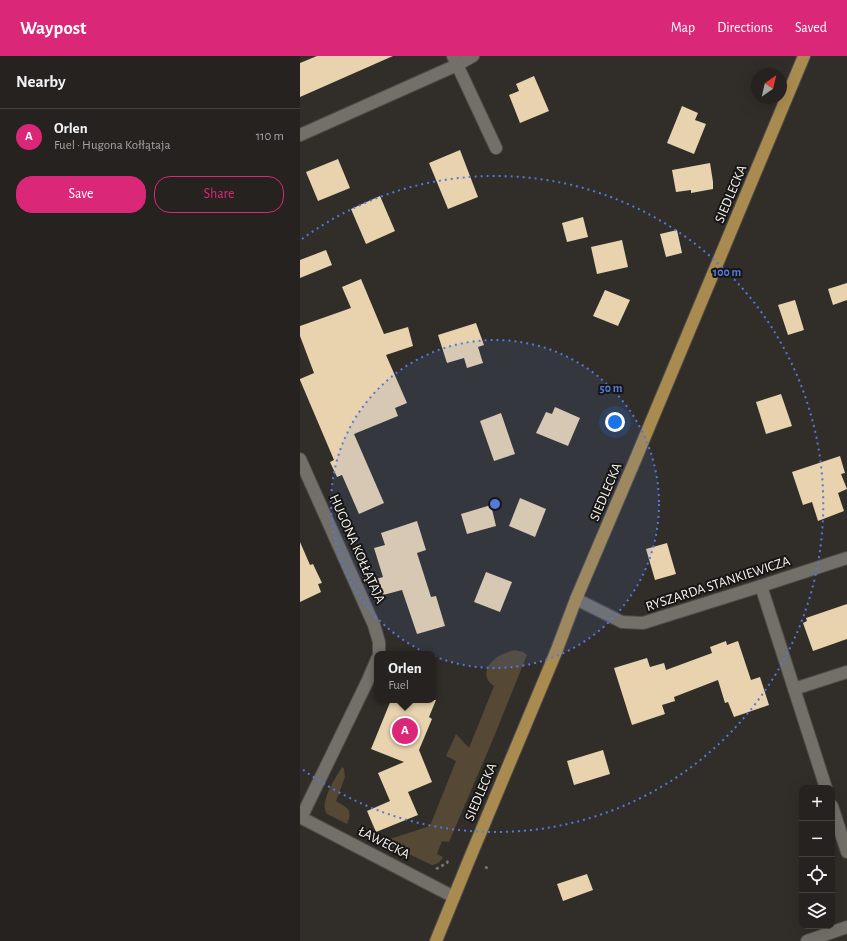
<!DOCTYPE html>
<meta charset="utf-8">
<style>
body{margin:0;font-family:"Alegreya Sans",sans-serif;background:#2d2a28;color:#f1f3f6}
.controls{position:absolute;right:12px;bottom:12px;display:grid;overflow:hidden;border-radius:8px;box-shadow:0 4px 16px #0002}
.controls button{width:36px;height:36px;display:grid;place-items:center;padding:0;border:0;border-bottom:1px solid #423f3d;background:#25221f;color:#f1f3f6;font:20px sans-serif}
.compass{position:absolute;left:451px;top:12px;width:36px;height:36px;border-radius:50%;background:#25221f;box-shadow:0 4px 16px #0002;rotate:34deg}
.you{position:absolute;left:315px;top:366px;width:14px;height:14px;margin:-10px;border:3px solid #fff;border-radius:50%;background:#1a73e8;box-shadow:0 0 0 6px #1a73e833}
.badge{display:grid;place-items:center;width:26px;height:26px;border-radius:50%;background:#db2777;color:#fff;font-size:13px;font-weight:700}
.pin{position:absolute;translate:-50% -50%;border:2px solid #fff;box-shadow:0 1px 4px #0006}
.popup{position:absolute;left:74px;top:595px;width:62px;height:52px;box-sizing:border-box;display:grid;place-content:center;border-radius:8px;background:#25221f;filter:drop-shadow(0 1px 3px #0005);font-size:13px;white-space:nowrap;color:#a3a4a4}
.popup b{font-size:15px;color:#f1f3f6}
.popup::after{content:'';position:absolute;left:50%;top:100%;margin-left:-8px;border:8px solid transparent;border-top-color:#25221f}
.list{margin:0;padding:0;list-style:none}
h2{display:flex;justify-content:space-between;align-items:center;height:52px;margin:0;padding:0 16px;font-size:17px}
h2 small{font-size:13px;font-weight:400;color:#a3a4a4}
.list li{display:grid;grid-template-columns:26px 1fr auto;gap:12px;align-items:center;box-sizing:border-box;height:56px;padding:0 16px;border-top:1px solid #423f3d}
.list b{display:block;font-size:15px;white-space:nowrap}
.list p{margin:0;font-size:13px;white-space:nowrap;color:#a3a4a4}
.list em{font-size:13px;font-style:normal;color:#a3a4a4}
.actions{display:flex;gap:8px;padding:12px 16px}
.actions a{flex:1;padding:9px 0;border:1px solid #db2777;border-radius:16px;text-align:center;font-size:14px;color:#db2777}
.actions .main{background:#db2777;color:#fff}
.icon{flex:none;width:22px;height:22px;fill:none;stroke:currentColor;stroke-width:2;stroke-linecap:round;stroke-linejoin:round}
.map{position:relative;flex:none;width:547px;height:885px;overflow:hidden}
header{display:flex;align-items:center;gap:24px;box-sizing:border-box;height:56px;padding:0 20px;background:#db2777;color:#fff}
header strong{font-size:19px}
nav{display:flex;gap:22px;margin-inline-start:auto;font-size:14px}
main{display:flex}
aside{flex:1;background:#25221f}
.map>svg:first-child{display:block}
.green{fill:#554834}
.building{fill:#e9d3ae}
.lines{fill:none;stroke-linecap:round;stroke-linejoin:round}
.minor-casing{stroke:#4e4b48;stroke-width:14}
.major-casing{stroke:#4e4b48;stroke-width:14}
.path{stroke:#7a7873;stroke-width:2.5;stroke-dasharray:3 3;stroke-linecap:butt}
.minor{stroke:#73706a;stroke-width:12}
.major{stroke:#a98a4f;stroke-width:12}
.ring{fill:none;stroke:#5378de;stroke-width:2;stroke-dasharray:2 4}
.labels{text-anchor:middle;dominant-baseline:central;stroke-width:4;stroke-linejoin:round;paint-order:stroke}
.street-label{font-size:14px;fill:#f6f4f1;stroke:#181614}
.centre{fill:#5378de;stroke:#181614;stroke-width:2}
.ring-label{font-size:12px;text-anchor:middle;font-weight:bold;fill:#5378de;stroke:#181614;stroke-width:4;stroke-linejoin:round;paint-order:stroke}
</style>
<header>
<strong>Waypost</strong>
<nav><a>Map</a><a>Directions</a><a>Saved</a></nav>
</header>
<main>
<aside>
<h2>Nearby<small></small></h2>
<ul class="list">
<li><span class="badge">A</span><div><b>Orlen</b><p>Fuel · Hugona Kołłątaja</p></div><em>110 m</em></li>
</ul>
<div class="actions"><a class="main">Save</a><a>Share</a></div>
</aside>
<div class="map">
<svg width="547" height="885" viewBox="0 0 547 885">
<rect width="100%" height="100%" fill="#312e29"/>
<!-- green -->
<g class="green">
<path d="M214,594L223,596L227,599L191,688L149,786L142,785L137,798L143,801C140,806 138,808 132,809L75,782H93L130,770L156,705L146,700L156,678L169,692L194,630C180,621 187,607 199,600C203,597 209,596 214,594Z"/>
<path d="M42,711L44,713L45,721L36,745C47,752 54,753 47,768L27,758C19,746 35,723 42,711Z"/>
</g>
<!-- building -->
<g class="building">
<polygon points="17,0 93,0 0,41 0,7"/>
<polygon points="234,20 249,55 220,67 209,39 219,35 216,28"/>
<polygon points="382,50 398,57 395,64 406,68 394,98 367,87"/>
<polygon points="160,94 178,141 148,153 129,107"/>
<polygon points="38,103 50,132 18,145 6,116"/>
<polygon points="410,107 413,126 413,133 391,137 391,134 376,136 372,114"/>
<polygon points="80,140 95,175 66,188 51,153"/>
<polygon points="283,161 288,181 267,186 262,167"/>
<polygon points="377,174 382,197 366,201 360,178"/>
<polygon points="322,184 328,211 297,218 291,191"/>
<polygon points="26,194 32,209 0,222 0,204"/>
<polygon points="61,223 84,278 108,271 113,290 86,299 107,347 95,352 98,360 54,378 84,447 59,458 42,419 37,421 30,406 34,404 0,324 0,323 14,317 0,280 0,270 51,252 42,231"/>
<polygon points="547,227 547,244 533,249 528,233"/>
<polygon points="305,234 330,244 318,270 293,260"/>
<polygon points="495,244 504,274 488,279 478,249"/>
<polygon points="176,267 184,289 178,291 183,307 167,312 164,302 147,307 138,279"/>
<polygon points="481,338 492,370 466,378 456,346"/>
<polygon points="255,351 280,362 268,390 236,377 246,356 252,358"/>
<polygon points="201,357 215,398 194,405 180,365"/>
<polygon points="540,400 545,417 541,418 547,433 538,437 544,455 518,465 512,446 503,449 492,416"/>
<polygon points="220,442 246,453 235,481 209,470"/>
<polygon points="191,449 196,470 167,478 161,458"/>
<polygon points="117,465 126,494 117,497 131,541 136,540 145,570 117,578 102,534 83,539 76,523 83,521 74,492 85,489 81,477"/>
<polygon points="0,486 10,509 13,508 22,527 18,528 21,536 0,546"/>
<polygon points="367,487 376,518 355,524 346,493"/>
<polygon points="186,516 212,526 200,556 174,546"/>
<polygon points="547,548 547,583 513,595 503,567 507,565 506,562"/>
<polygon points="426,585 427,589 438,585 451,624 460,621 469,649 434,661 428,646 425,647 418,624 374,641 375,645 362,649 365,658 332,669 314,612 347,602 350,611 364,607 366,614 412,597 410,591"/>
<polygon points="91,644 136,644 129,661 132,663 119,694 132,726 108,736 118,759 76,776 67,755 90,745 78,717 104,706 71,693"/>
<polygon points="303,694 310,718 274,729 267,705"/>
<polygon points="287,818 293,834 263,845 257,828"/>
</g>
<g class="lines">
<defs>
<g id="minor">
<polyline points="153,0 196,92"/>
<polyline points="0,79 157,9 173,0"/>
<polyline points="0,403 74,569 79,586 79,598"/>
<polyline points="461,530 526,732"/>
<polyline points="276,543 322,566 343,567 461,530 547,502"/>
<polyline points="494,633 547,616"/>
<polyline points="532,750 547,796"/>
<polyline points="0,761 154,841"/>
<polyline points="1,762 68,624 77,603"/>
<polyline points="507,885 547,871"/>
</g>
<polyline id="major" points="136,885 169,804 256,596 276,543 336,402 504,0"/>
</defs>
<!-- minor casing -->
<use href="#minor" class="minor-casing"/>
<!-- major casing -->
<use href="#major" class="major-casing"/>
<!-- path -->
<g class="path">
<polyline points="185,811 190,813"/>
<polyline points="136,813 147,807 148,804"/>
</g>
<!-- minor -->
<use href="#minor" class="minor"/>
<!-- major -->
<use href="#major" class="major"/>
</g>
<!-- distance rings -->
<circle cx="195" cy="448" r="164" fill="#5378de" fill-opacity=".12"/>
<g class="ring">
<circle cx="195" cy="448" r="164"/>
<path d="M2 183A328 328 0 1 1 2 713"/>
</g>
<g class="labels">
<!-- street labels -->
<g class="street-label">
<text transform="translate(431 138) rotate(-67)">SIEDLECKA</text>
<text transform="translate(306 436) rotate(-67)">SIEDLECKA</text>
<text transform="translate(57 493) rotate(66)">HUGONA KOŁŁĄTAJA</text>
<text transform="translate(418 528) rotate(-18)">RYSZARDA STANKIEWICZA</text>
<text transform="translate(181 736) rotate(-67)">SIEDLECKA</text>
<text transform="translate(84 787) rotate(27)">ŁAWECKA</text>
</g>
</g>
<circle cx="195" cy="448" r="6" class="centre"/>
<g class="ring-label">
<text x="427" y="220">100 m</text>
<text x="311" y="336">50 m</text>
</g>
</svg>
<div class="controls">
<button>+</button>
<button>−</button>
<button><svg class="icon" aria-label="locate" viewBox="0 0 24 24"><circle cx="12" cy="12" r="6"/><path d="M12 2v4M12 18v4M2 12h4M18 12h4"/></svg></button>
<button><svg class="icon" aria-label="layers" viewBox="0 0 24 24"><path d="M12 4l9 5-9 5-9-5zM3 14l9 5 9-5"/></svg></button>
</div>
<svg class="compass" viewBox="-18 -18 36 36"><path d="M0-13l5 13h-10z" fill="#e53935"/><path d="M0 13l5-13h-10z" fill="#a3a4a4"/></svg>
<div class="you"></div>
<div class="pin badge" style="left:105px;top:675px">A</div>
<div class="popup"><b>Orlen</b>Fuel</div>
</div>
</main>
